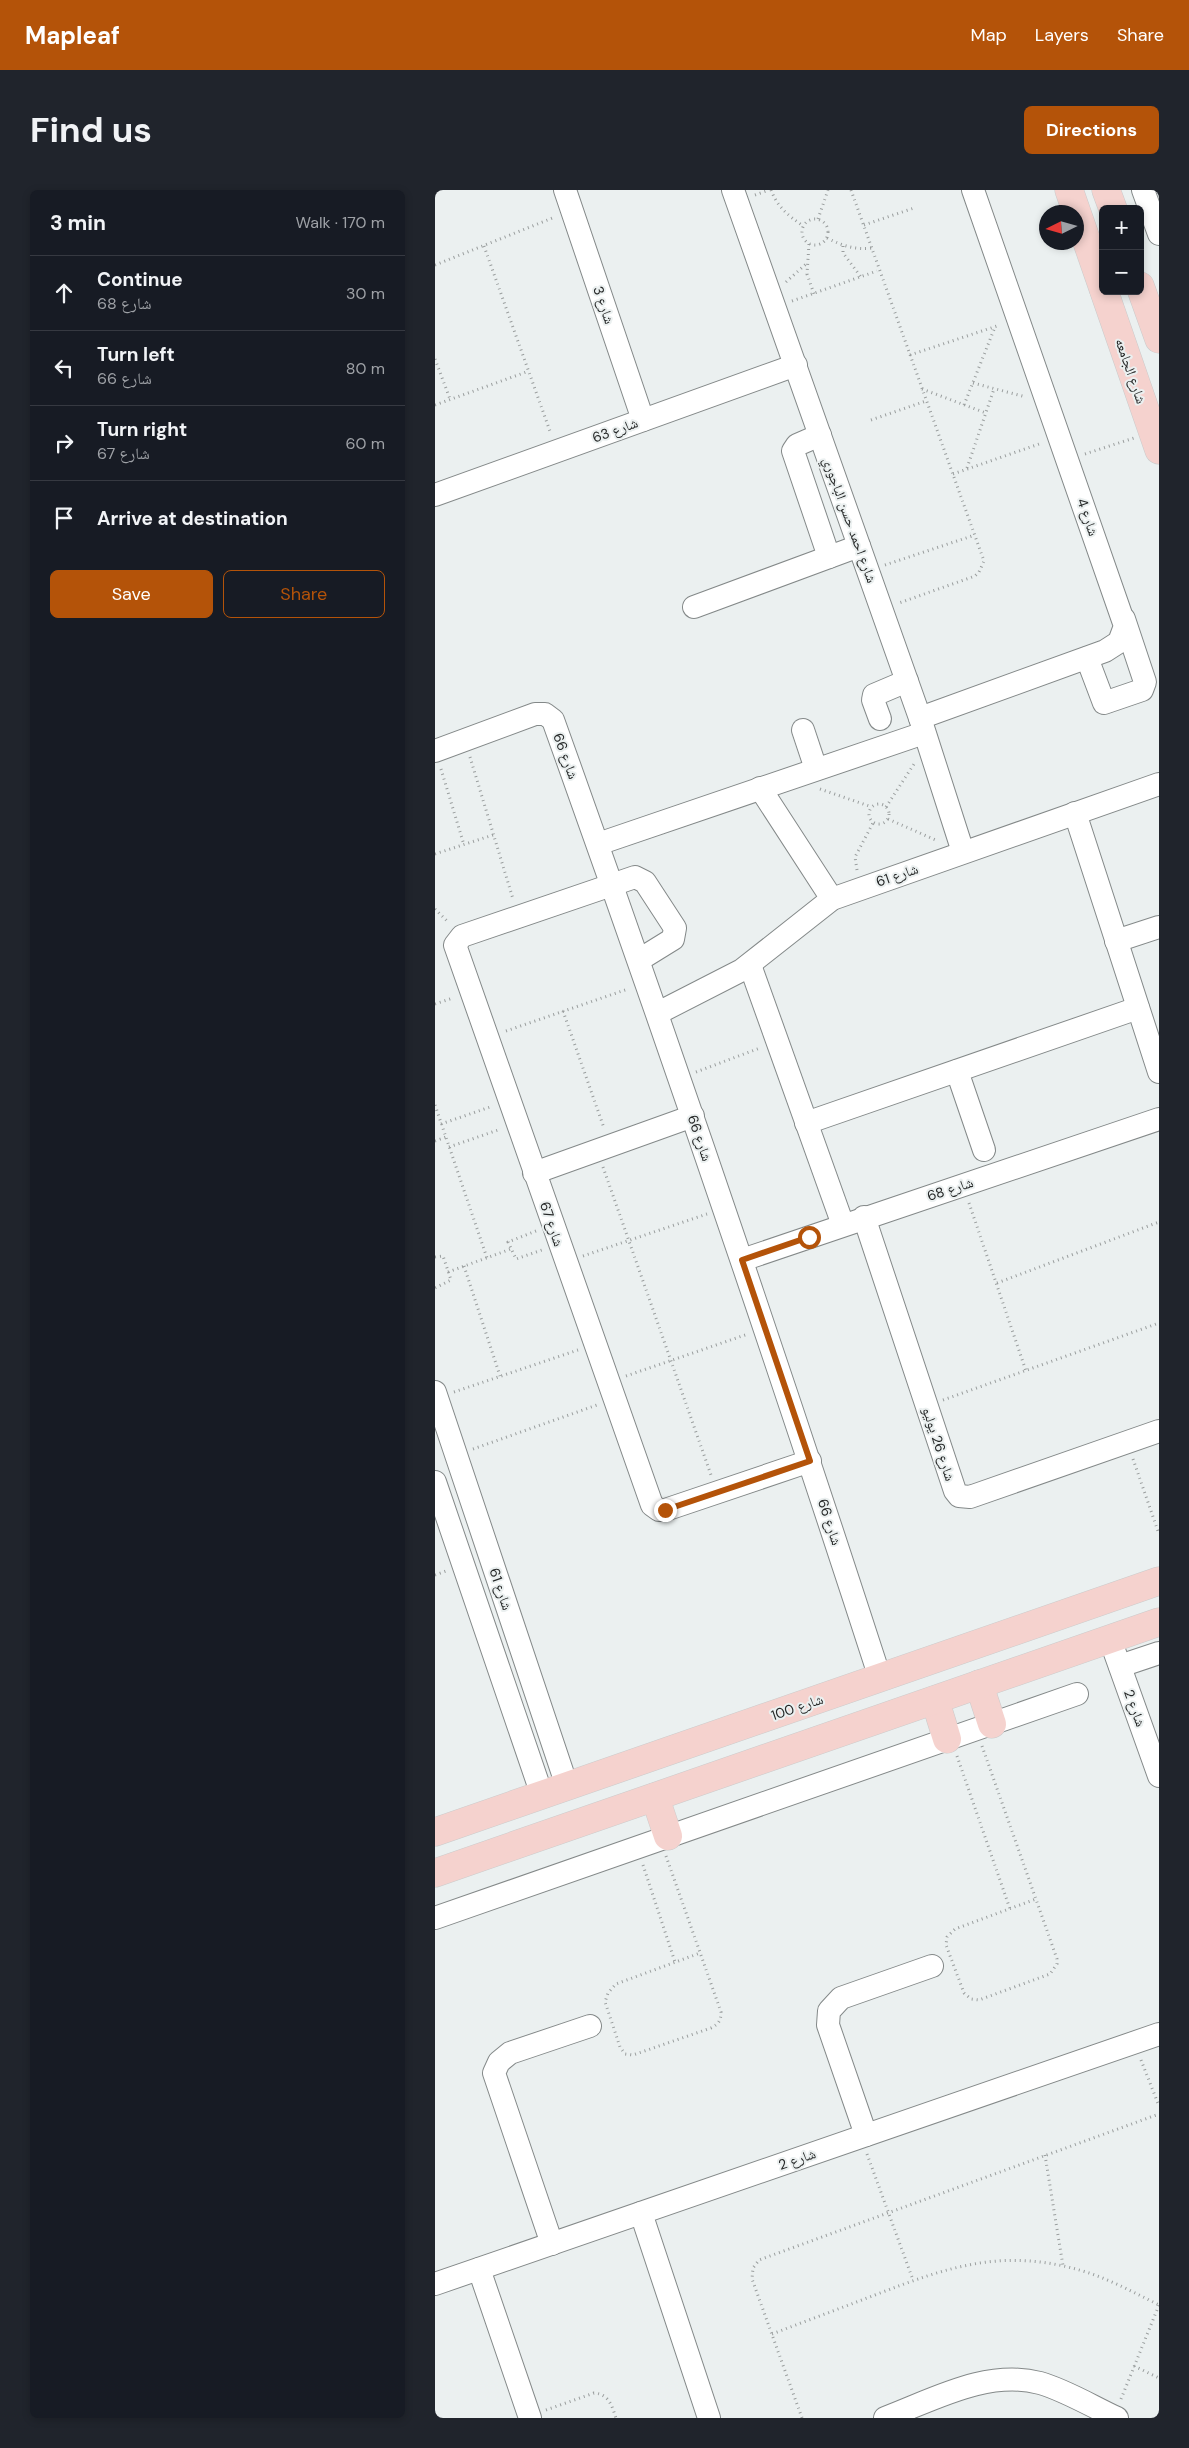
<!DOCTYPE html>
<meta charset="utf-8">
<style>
body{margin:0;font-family:"DM Sans","Noto Naskh Arabic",sans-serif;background:#20242c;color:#f1f3f6}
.controls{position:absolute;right:15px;top:15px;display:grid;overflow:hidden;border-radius:8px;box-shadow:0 2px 8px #0003}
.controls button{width:45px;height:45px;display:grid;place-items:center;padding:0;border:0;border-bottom:1px solid #363941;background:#171b24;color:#f1f3f6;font:25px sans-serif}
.compass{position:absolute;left:604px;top:15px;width:45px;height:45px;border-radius:50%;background:#171b24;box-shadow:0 2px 8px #0003;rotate:265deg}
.stop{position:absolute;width:15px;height:15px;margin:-11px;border:4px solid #b45309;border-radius:50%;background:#fff}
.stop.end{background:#b45309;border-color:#fff;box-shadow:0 1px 5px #0008}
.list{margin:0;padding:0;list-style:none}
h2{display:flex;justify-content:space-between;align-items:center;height:65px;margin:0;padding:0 20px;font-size:21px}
h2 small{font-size:16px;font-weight:400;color:#9ea1a6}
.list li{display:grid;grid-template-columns:32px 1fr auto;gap:15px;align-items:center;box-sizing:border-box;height:75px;padding:0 20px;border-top:1px solid #363941}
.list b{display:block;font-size:19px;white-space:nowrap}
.list p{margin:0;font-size:16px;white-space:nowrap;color:#9ea1a6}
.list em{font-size:16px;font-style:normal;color:#9ea1a6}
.actions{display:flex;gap:10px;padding:15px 20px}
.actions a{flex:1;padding:11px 0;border:1px solid #b45309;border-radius:8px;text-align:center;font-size:18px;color:#b45309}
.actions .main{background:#b45309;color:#fff}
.icon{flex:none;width:28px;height:28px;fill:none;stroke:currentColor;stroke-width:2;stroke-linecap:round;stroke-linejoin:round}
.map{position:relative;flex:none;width:724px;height:2228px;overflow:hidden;border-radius:8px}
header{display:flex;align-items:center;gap:30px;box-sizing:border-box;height:70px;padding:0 25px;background:#b45309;color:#fff}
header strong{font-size:24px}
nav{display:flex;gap:28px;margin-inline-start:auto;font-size:18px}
.intro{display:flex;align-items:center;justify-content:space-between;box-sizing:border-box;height:120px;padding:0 30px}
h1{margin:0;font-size:35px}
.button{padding:12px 22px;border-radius:8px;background:#b45309;color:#fff;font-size:18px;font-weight:700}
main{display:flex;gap:30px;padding:0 30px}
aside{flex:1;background:#171b24;border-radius:8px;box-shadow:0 2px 8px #0003}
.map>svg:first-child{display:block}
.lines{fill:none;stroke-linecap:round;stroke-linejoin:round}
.minor-casing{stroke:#848989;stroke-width:24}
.major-casing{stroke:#cbcbcb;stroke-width:29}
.path{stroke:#9a9e9e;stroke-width:3;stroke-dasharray:1 4;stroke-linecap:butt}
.minor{stroke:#fff;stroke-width:22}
.major{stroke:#f5d2ce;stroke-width:28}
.route{stroke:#b45309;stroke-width:6}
.labels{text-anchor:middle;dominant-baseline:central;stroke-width:4;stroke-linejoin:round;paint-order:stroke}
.street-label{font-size:14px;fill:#262828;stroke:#ebf0f0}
</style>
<header>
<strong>Mapleaf</strong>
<nav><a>Map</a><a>Layers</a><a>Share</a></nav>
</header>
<div class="intro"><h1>Find us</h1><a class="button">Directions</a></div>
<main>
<aside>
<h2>3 min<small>Walk · 170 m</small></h2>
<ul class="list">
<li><svg class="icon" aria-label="ahead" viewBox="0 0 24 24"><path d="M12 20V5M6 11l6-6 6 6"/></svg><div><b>Continue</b><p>شارع 68</p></div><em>30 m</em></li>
<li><svg class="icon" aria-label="left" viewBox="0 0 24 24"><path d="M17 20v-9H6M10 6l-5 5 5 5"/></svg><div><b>Turn left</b><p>شارع 66</p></div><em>80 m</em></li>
<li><svg class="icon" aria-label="right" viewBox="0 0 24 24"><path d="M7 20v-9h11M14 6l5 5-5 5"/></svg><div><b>Turn right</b><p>شارع 67</p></div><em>60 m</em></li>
<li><svg class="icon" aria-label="arrive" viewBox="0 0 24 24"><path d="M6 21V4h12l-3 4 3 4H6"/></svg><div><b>Arrive at destination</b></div></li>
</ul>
<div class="actions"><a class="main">Save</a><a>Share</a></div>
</aside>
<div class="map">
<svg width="724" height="2228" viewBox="0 0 724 2228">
<rect width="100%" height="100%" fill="#ebf0f0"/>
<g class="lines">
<defs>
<g id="minor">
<polyline points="130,0 208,230"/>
<polyline points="298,0 485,528 528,662"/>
<polyline points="708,0 724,44"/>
<polyline points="385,245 362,255 358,261 394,367"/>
<polyline points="0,305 361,175"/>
<polyline points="259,417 424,356"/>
<polyline points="652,468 669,513 707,500 710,492 689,429"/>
<polyline points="485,528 670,461 684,452 690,436 538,0"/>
<polyline points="445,529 438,510 439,505 472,491"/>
<polyline points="368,540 381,579"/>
<path d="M0,561L100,524H110L118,530C232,848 341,1167 445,1488"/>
<polyline points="325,598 397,709"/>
<polyline points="640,623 724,882"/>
<polyline points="163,654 489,543"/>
<polyline points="681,751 724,737"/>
<polyline points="204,770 238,749 240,738 210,692 200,687 27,746 20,755 217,1315 224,1320 230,1320 375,1271"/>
<polyline points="315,775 408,1035"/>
<polyline points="223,823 307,780 397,709 724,594"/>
<polyline points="522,881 549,960"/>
<polyline points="371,933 703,818"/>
<polyline points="99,983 258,926"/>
<polyline points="429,1027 520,1301 524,1306 535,1307 724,1241"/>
<polyline points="307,1070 724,929"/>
<polyline points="0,1202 132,1596"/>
<polyline points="0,1292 107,1605"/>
<polyline points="675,1449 724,1586"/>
<polyline points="685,1476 724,1463"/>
<polyline points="0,1728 642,1504"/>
<polyline points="431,1945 393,1835 394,1821 406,1808 497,1776"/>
<polyline points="206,2023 274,2228"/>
<polyline points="117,2054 59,1883 64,1872 75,1863 155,1836"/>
<polyline points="44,2079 95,2228"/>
<polyline points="0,2094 724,1844"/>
<path d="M450,2228C498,2210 552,2179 605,2193C630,2200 658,2217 682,2228"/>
</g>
<g id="major">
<polyline points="634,0 668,98"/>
<polyline points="671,0 678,19"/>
<polyline points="705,96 724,149"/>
<polyline points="669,101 724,260"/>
<polyline points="544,1494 557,1534"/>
<polyline points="500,1510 512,1549"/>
<polyline points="220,1607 233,1646"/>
<polyline points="0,1642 724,1391"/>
<polyline points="0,1683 724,1432"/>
</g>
</defs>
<!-- minor casing -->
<use href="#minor" class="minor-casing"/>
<!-- major casing -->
<use href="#major" class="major-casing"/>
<!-- path -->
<g class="path">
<path d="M336,0C343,18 353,25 368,36"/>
<polyline points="416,0 549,371 544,382 540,386 464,413"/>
<polyline points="320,5 334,0"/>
<circle cx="380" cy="42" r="13"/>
<polyline points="383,29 393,0"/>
<polyline points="429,35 479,18"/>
<path d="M392,48C408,56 420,60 437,58"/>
<polyline points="374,54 372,84 379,104"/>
<polyline points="49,56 116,244"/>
<polyline points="408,56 408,63 426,87"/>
<polyline points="0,75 120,27"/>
<polyline points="351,92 371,74"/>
<polyline points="357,111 442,81"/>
<polyline points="475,165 565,135"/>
<polyline points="0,169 15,209"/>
<polyline points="538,193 591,207"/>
<polyline points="487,199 551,223"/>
<polyline points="0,215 94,181"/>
<polyline points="529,215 560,137"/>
<polyline points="436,230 491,211"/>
<polyline points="650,264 699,248"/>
<polyline points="532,278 559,199"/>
<polyline points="518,284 607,253"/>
<polyline points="450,375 540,345"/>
<polyline points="35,567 78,709"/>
<polyline points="6,579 29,655"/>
<polyline points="385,599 437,617"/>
<circle cx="444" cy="624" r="10"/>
<polyline points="451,617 479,574"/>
<polyline points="453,629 503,651"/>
<polyline points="0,664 58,645"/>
<polyline points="422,680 420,667 438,633"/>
<polyline points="0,719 14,733"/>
<polyline points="0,814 18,808"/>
<polyline points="128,821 169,938"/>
<polyline points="71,841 193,799"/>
<polyline points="261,882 325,858"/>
<polyline points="0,915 52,1068"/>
<polyline points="6,934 58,916"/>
<polyline points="0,951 11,947"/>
<polyline points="14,957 66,939"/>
<polyline points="168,977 276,1285"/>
<polyline points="534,1013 591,1181"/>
<polyline points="101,1041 73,1052 81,1069 107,1060"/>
<polyline points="148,1066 272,1024"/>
<polyline points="0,1067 8,1066 16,1090 0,1098"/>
<polyline points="29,1076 65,1186"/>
<polyline points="13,1082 76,1059"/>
<polyline points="562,1093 724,1032"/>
<polyline points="191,1186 313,1144"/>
<polyline points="19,1202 143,1160"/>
<polyline points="508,1210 724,1133"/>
<polyline points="38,1259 162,1215"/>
<polyline points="698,1269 724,1344"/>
<polyline points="0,1385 11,1381"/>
<polyline points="547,1556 622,1769 622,1774 615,1784 544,1810 536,1809 529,1803 511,1755 512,1747 520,1739 601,1709"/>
<polyline points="522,1566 575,1719"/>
<path d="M231,1666L286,1822C286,1830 284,1834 276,1838L198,1865L190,1864L185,1857L170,1812L173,1803L181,1794L265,1763"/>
<polyline points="208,1675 240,1772"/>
<polyline points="706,1870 724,1916"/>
<polyline points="432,1964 478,2090"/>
<polyline points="610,1965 628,2076"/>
<path d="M337,2144C371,2131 406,2118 440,2105C515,2076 570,2057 651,2082C676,2090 700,2103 724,2115"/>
<polyline points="699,2176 724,2188"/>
<polyline points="686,2209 724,2115"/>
<path d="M111,2220L159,2203C174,2204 177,2216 181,2228"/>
<polyline points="367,2228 317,2089 318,2078 324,2070 724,1924"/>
</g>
<!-- minor -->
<use href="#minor" class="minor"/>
<!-- major -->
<use href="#major" class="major"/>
</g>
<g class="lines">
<!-- route -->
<polyline class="route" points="230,1320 375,1271 307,1070 374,1047"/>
</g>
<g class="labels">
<!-- street labels -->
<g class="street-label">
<text transform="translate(169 115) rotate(71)">شارع 3</text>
<text transform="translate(696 181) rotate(71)">شارع الجامعه</text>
<text transform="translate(180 240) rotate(-20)">شارع 63</text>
<text transform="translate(653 327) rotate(71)">شارع 4</text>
<text transform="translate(415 330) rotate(70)">شارع احمد حسن الباجوري</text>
<text transform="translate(131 566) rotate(70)">شارع 66</text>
<text transform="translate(462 685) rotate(-19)">شارع 61</text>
<text transform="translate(265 948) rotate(71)">شارع 66</text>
<text transform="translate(515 999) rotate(-18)">شارع 68</text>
<text transform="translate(117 1034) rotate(71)">شارع 67</text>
<text transform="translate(504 1254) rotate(72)">شارع 26 يوليو</text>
<text transform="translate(395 1332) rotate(72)">شارع 66</text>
<text transform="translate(66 1399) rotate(71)">شارع 61</text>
<text transform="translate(362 1517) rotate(-19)">شارع 100</text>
<text transform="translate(700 1518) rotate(70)">شارع 2</text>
<text transform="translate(362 1969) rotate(-19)">شارع 2</text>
</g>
</g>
</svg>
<div class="controls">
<button>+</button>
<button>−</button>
</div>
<svg class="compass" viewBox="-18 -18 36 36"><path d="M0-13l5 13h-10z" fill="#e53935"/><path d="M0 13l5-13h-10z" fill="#9ea1a6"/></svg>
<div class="stop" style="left:374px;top:1047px"></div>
<div class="stop end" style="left:230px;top:1320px"></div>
</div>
</main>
